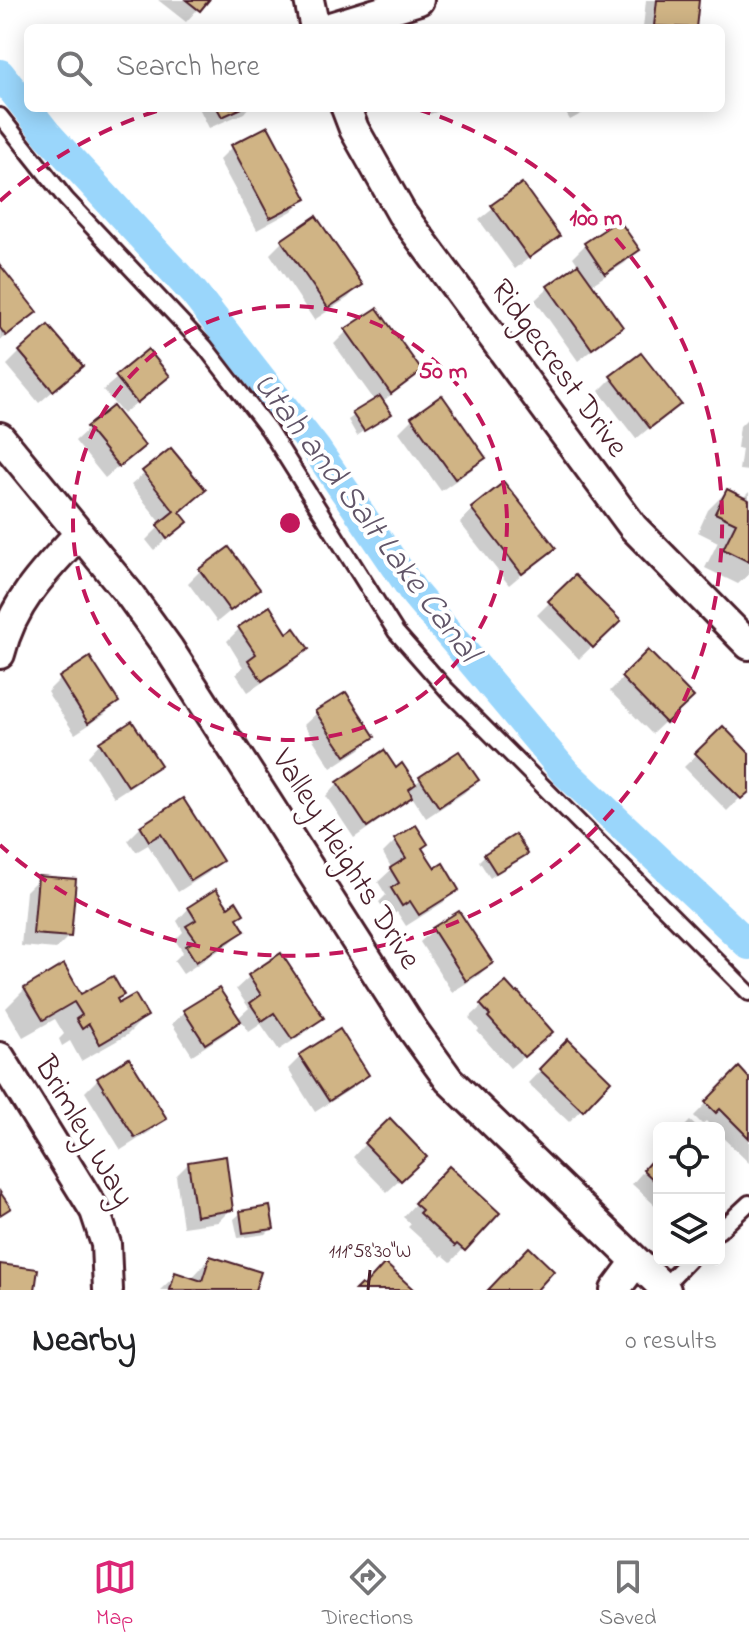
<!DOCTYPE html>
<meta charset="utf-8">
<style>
body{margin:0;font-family:"Indie Flower",sans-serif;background:#f2f2f2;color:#202124}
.controls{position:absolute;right:24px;bottom:24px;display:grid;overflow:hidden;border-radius:12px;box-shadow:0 4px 20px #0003}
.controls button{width:72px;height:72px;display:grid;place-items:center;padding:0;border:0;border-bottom:2px solid #e0e0e0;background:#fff;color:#202124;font:40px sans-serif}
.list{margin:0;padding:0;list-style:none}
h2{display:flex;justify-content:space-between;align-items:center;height:104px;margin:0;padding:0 32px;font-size:34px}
h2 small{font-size:26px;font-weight:400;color:#757577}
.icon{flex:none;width:44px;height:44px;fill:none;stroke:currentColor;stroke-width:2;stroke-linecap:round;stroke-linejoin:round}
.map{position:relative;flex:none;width:749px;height:1290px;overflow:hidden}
.search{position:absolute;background:#fff;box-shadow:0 4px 20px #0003;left:24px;right:24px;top:24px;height:88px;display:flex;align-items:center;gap:20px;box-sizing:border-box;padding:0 28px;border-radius:12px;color:#757577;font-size:30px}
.sheet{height:248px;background:#fff}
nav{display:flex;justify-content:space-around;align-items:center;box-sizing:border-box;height:112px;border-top:2px solid #e0e0e0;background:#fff;font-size:22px;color:#757577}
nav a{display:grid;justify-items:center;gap:4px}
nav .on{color:#db2777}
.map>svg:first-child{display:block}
.shadow{fill:#0003}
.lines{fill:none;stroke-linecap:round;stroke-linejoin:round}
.canal{stroke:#9ad6fb;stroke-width:30}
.building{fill:#d0b485;stroke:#4a1f2b;stroke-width:2}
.service-casing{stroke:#4a1f2b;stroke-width:20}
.minor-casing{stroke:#4a1f2b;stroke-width:34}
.service{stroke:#fff;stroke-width:14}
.minor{stroke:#fff;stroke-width:28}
.ticks{fill:none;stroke:#4a1f2b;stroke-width:3}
.ring{fill:none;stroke:#c2185b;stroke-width:4;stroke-dasharray:14 10}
.labels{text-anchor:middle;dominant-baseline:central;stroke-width:8;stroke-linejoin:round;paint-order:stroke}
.street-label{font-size:32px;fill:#4a1f2b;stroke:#fff}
.water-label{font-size:34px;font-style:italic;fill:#625669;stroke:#fff}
.ticks-label{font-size:20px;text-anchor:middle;fill:#4a1f2b;stroke:#fff;stroke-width:8;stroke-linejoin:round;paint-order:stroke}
.centre{fill:#c2185b;stroke:#fff;stroke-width:4}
.ring-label{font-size:24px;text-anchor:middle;font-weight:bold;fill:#c2185b;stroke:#fff;stroke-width:8;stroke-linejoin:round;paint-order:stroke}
</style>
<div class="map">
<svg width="749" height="1290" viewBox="0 0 749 1290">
<rect width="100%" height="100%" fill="#fff"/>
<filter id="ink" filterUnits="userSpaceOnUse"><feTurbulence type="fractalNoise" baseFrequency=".0125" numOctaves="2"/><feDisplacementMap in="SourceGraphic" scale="16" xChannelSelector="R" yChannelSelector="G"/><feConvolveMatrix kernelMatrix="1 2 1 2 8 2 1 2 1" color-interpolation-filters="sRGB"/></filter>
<g filter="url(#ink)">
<!-- shadow -->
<g class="shadow">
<polygon points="158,0 206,0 186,22"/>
<polygon points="646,0 697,0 694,28 643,28"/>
<polygon points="199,108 248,108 244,113 209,128"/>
<polygon points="424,108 451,108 426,115"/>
<polygon points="563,108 592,108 570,120"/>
<polygon points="232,147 305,198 292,211 257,230 219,160"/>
<polygon points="522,186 558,235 515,269 479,220"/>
<polygon points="283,241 360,285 348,298 314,320 270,254"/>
<polygon points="586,244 637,250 625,263 591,285 621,327 578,361 535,300 548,288 579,266 573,257"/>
<polygon points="0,269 34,312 0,341"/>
<polygon points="347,331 420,371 382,402 389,413 357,436 348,420 375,401 334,344"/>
<polygon points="20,352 67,379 39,403 7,365"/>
<polygon points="148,352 168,376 123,414 103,390"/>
<polygon points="612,378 678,404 636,439 599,391"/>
<polygon points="441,398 483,457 471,470 441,491 399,432 412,419"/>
<polygon points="749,417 749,471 739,470 742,449 737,448 740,426"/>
<polygon points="88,429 143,446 105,478 75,441"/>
<polygon points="171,451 178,513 173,534 154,550 146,540 162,524 131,485"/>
<polygon points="727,491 742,499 749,492 749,574 738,584 705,568 718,542 698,532 708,510"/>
<polygon points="472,510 553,548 509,585 460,523"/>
<polygon points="200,571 257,589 217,622 188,583"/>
<polygon points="575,577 618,621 579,659 537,615"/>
<polygon points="239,629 287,636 306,649 293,662 248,692 236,674 243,667 227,641"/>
<polygon points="648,653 691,697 652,734 610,691"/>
<polygon points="89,660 117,702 104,715 75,734 47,692 60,679"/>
<polygon points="317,713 373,737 360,749 331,768 304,725"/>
<polygon points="723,729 749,756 749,789 727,811 684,767"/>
<polygon points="100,743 158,764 145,777 114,797 88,756"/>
<polygon points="396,770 414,785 421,779 477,780 464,793 426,818 411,795 396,809 354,838 326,796 338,783"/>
<polygon points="182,801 220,861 208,873 178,892 148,845 136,852 128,840 141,827"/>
<polygon points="395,841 457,889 444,902 406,926 397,912 389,917 379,902 386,895 378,882 392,869 383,853"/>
<polygon points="526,853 490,878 479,861 485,855"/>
<polygon points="39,878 69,936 56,949 21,946 26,891"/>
<polygon points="189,908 235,919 242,931 230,943 183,974 174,961 183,952 175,940 183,932 177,921"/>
<polygon points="433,930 491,963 478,976 452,992 420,942"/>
<polygon points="280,956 322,1018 309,1030 279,1050 261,1024 249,1032 240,1019 225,1034 192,1055 172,1024 185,1012 237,1019 249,1008 236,989 249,977"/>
<polygon points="25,989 115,1000 119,1006 146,1016 127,1035 81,1061 70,1041 62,1046 59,1039 64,1034 55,1019 23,1037 6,1008"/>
<polygon points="482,1006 538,1044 510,1068 477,1031 479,1030 469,1018"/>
<polygon points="568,1042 608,1081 569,1122 528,1083"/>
<polygon points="300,1057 367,1074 354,1087 315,1112 288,1069"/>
<polygon points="739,1070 749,1080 749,1163 719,1134 719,1128 713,1128 706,1121 702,1124 694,1116"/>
<polygon points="98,1079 164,1118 151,1131 121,1150 85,1092"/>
<polygon points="690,1121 698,1128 683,1128"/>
<polygon points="365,1144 411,1170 387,1192 353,1157"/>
<polygon points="659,1154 659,1209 632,1184"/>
<polygon points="189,1163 231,1209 218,1222 183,1227 176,1176"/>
<polygon points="436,1181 497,1213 451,1262 443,1255 441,1257 408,1227 411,1224 403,1217"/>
<polygon points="241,1213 272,1228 266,1234 238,1238 234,1219"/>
<polygon points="210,1258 253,1290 160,1290 176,1275 191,1279"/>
</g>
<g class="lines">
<!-- canal -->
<polyline class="canal" points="0,74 47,134 194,293 316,449 415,594 565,772 749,945"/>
</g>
<!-- building -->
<g class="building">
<polygon points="186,0 209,0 200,11"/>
<polygon points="657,0 699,0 696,28 654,26"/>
<polygon points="217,108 242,108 222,117"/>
<polygon points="268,126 307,199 270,218 231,145"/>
<polygon points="522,183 560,236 529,258 491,205"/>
<polygon points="316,216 363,285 328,308 281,240"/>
<polygon points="619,220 640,250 605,274 584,243"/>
<polygon points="578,264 623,327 592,349 547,286"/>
<polygon points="0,265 37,312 6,336 0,328"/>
<polygon points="377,308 422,371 391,394 345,329"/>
<polygon points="48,325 83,366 53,391 19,351"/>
<polygon points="148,349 170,376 137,403 115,376"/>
<polygon points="641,353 681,404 650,428 610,376"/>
<polygon points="442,395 486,458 455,479 411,417"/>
<polygon points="380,396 392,414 364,431 352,413"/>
<polygon points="113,406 145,446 119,467 86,427"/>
<polygon points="171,448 206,490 180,512 188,522 167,539 157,525 174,511 142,471"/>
<polygon points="504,482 556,548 522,574 471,508"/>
<polygon points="727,489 749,500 749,562 723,549 736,523 715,513"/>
<polygon points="229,547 260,589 230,611 199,569"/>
<polygon points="575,575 621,621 593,648 548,601"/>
<polygon points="270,606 287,633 294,628 309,649 262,681 248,660 256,654 238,627"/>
<polygon points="648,650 694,697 666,723 621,677"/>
<polygon points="90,657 119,702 88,723 59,677"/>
<polygon points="346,692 375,737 345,756 315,711"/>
<polygon points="132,721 161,765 128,786 99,742"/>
<polygon points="723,726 749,753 749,792 741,799 695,753"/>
<polygon points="384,750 396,768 402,763 416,784 409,789 412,797 367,827 337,782"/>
<polygon points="459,751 479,780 439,807 419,777"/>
<polygon points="183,798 223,861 191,881 161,834 149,841 140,826"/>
<polygon points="416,825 428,844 422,848 435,868 443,863 459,890 419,915 410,901 402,906 391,888 399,883 390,868 406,858 394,839"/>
<polygon points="516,834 528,854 496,873 484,854"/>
<polygon points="38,876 76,879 71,937 33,934"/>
<polygon points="216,889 228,907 236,901 244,914 237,918 245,931 196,962 186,946 196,940 186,926 196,920 188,907"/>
<polygon points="459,911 493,963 466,981 432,928"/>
<polygon points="281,953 324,1018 292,1039 274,1013 262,1021 250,1003 261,995 248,975"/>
<polygon points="64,964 81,994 113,976 124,995 117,999 119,1003 135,994 148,1016 100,1044 89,1024 82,1029 76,1019 82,1015 74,1002 43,1020 24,988"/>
<polygon points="506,982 516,993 518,992 553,1032 524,1057 488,1017 490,1015 480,1004"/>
<polygon points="219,988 241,1021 205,1044 183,1010"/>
<polygon points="340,1029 369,1075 329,1101 299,1055"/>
<polygon points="568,1039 611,1081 583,1111 539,1069"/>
<polygon points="129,1058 167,1119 135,1138 97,1078"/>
<polygon points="739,1067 749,1078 749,1138 720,1109 716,1113 705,1102"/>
<polygon points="390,1118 427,1157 401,1181 364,1143"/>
<polygon points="659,1152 659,1185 643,1170"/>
<polygon points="226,1156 233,1210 196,1216 188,1162"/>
<polygon points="449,1166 500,1213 465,1251 457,1244 455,1246 419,1213 422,1210 414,1203"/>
<polygon points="0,1192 11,1208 0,1215"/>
<polygon points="270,1206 274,1229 243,1233 240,1211"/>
<polygon points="529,1247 554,1271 537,1290 488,1290"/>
<polygon points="210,1256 261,1272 255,1290 170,1290 175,1272 202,1281"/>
<polygon points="385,1263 414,1290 355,1290 361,1284 364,1286"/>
<polygon points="0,1264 38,1269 35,1290 0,1290"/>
</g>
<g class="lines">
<defs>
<g id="service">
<polyline points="0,116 66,199 205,347 269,430 396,632 447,690 749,993"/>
<polyline points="719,1231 749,1203"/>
<polyline points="663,1287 689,1260"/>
</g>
<g id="minor">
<polyline points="309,0 315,28"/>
<polyline points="327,28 419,0"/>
<polyline points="346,108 354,129 402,214 633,527 749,645"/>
<polyline points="0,437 130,595 169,649 413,1030 449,1080 666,1290"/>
<path d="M0,654C12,604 44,571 79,534"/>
<polyline points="0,1057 95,1211 106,1244 108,1290"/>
<polyline points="615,1290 635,1263"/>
</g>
</defs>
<!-- service casing -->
<use href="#service" class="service-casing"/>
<!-- minor casing -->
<use href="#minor" class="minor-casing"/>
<!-- service -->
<use href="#service" class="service"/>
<!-- minor -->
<use href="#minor" class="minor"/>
</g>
</g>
<!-- ticks -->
<path class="ticks" d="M368,1290L370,1270"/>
<!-- distance rings -->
<g class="ring">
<circle cx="290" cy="523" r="217"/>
<path d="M0 201A433 433 0 0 1 163 109M417 109A433 433 0 1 1 0 845"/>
</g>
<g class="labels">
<!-- street labels -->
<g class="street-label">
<text transform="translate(558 369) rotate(54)">Ridgecrest Drive</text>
<text transform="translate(345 860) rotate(58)">Valley Heights Drive</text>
<text transform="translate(83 1132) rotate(60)">Brimley Way</text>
</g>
<!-- water labels -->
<g class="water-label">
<text transform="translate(365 518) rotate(53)">Utah and Salt Lake Canal</text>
</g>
</g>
<g class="ticks-label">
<text x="370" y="1257">111°58'30"W</text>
</g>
<circle cx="290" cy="523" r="12" class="centre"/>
<g class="ring-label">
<text x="596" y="225">100 m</text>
<text x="443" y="378">50 m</text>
</g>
</svg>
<div class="controls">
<button><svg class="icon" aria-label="locate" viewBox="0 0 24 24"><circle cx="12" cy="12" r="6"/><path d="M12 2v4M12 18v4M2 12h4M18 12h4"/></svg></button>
<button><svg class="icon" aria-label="layers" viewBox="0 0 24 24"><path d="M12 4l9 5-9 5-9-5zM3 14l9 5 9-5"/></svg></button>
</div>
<div class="search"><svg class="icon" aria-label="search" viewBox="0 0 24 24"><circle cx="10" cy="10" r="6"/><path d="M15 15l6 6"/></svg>Search here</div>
</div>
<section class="sheet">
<h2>Nearby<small>0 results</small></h2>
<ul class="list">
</ul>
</section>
<nav>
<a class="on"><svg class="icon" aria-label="map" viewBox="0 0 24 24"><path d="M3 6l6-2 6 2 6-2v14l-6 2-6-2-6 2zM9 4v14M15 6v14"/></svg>Map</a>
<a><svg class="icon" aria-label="directions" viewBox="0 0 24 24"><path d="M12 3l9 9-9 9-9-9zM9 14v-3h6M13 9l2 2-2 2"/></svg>Directions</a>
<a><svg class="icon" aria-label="saved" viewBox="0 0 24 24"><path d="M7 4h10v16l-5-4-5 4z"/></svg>Saved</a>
</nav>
